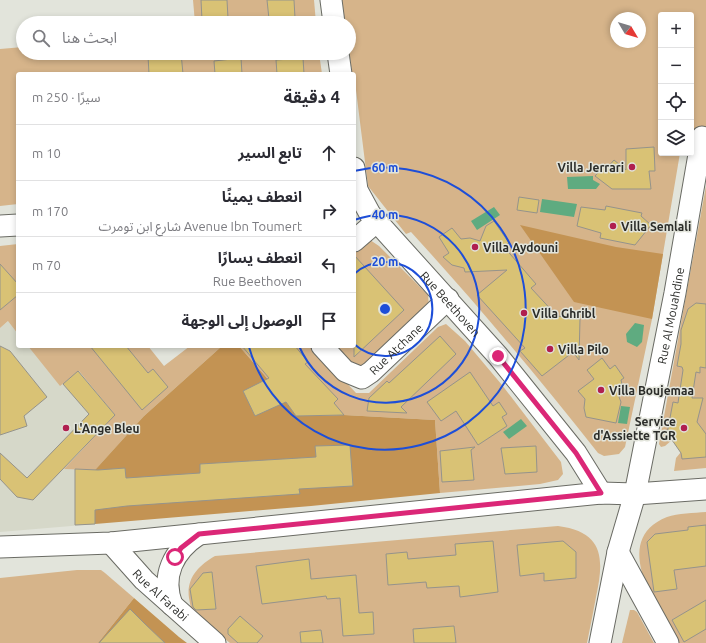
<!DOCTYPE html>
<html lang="ar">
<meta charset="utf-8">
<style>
body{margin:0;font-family:Ubuntu,"Noto Sans Arabic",sans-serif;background:#f7f7f7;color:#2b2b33;direction:rtl}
.controls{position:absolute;right:12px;top:12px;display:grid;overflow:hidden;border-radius:4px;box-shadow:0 2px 6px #0003}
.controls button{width:36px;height:36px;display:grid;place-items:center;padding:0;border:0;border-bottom:1px solid #e1e1e2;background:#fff;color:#2b2b33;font:20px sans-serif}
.compass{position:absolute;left:610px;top:12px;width:36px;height:36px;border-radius:50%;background:#fff;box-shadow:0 2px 6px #0003;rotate:128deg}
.stop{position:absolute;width:12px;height:12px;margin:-9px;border:3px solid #db2777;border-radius:50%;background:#fff}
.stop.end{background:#db2777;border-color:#fff;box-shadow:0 1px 4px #0008}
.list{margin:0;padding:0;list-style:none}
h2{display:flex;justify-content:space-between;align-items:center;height:52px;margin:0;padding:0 16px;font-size:17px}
h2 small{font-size:13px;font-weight:400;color:#7c7c81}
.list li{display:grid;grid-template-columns:26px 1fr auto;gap:12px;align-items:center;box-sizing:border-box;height:56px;padding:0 16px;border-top:1px solid #e1e1e2}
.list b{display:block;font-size:15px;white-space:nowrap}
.list p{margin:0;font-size:13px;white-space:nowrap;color:#7c7c81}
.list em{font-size:13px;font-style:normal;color:#7c7c81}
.icon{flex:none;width:22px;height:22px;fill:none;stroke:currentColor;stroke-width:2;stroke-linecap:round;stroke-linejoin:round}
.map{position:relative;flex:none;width:706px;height:643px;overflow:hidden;direction:ltr}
.search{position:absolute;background:#fff;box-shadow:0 2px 6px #0003;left:16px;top:16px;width:340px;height:44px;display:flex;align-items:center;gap:10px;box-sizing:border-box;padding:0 14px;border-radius:22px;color:#7c7c81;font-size:15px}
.panel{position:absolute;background:#fff;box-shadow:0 2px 6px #0003;left:16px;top:72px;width:340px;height:276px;border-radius:4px;direction:rtl}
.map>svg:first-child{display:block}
.built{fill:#d6d8c9}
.green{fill:#d6b48a;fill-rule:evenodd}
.forest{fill:#c39353}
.water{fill:#5fab80}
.building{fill:#d9c275;stroke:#95938b}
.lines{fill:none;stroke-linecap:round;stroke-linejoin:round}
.minor-casing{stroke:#6a6b64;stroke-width:23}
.minor{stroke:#fff;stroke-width:21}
.route{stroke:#db2777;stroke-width:5}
.ring{fill:none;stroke:#1d4ed8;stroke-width:2}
.poi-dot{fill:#b01f4f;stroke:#e2e4db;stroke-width:1.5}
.labels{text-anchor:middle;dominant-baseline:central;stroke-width:3;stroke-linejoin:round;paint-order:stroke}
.poi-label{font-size:12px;font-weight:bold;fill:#2b2c29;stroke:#e2e4db;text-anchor:start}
.street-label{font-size:12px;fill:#2b2c29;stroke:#e2e4db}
.centre{fill:#1d4ed8;stroke:#e2e4db;stroke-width:2}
.ring-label{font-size:12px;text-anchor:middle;font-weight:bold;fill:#1d4ed8;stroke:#e2e4db;stroke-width:3;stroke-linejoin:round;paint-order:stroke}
</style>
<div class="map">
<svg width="706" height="643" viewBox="0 0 706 643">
<rect width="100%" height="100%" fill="#e2e4db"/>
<!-- built -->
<polygon class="built" points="18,313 18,346 86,346 144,416 95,470 95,524 0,532 0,328"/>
<!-- green -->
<g class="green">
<polygon points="193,0 314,0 316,23 195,23"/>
<path d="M342,0H706V139L691,133V15H661V153H680L652,319L625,447L619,454L604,456L598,453C538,377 476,303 411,232L406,234L368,186L354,74H352L349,49V23H345ZM616,18H640V42H616Z"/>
<polygon points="23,47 23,53 319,53 322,74 18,74 18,204 0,206 0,49"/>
<polygon points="706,186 706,468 674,471 676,458 681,452 672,440 665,446 661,447 659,444"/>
<polygon points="370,240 379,246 428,295 429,307 365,369 356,369 333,346 354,346 354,252 366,241"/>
<polygon points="18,244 18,334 8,321 0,328 0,246"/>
<polygon points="446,324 465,341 502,385 561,462 563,474 558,480 540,484 440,493 435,420 344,415 296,416 279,392 239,346 312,346 356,393 369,393 438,327"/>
<polygon points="28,346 148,346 164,366 190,346 222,346 144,416 95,470 64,469 115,415 79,371 60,386"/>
<path d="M706,512V643H677C659,608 608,541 667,517C678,513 694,513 706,512Z"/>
<path d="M558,526C605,532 604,560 596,597C593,613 590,628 587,643H230C218,633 202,622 193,610C190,607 190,602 189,598C186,578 199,565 215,556Z"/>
<polygon points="77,570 101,570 105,573 134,598 98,643 0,643 0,578"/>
<polygon points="630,610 634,610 637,612 654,643 622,643"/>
</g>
<!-- forest -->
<g class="forest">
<polygon points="520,225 616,247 663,254 652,319 574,302"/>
<polygon points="222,346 239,346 279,392 296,416 344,415 435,420 440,493 311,506 95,524 95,470 144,416"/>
<polygon points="134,598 179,637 187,643 98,643"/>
</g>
<!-- water -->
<g class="water">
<polygon points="593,176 593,180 600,184 596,189 568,189 567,177"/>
<polygon points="542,199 577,204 574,217 540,212"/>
<polygon points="494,207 500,215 477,230 471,221"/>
<polygon points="635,323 644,325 642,342 637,347 627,342 626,334"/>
<polygon points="621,406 630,407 627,424 618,423"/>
<polygon points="521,419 527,426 509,439 503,432"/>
</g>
<!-- building -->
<g class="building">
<polygon points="201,0 227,0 228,18 202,20"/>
<polygon points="267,0 294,0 295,18 269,19"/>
<polygon points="181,53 183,74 149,74 148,56"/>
<polygon points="241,58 242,74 215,74 214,61"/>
<polygon points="303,58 304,74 277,74 276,60"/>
<polygon points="654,147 655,171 649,171 651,189 612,189 595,176 604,166 607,168 614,160 626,170 626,149"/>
<polygon points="519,197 539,200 537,213 517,210"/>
<polygon points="606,206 642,213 641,216 651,225 635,245 600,238 601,233 577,226 581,207 605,210"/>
<polygon points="494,221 509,243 504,247 536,284 531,288 557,316 580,319 579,360 573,352 542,376 520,351 525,348 477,295 507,270 465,272 464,268 452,265 443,257 449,253 439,237 452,228 461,239 470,238 480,241 486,226"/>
<polygon points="354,255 404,310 354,357"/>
<polygon points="0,264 18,284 18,295 0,310"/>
<polygon points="696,303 706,304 706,368 700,367 700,373 696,372 692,398 703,398 697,422 706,434 706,457 682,459 681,453 672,440 666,439 673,402 678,403 683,370 682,367 677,366 681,344 681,330 688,309"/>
<polygon points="440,336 456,354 401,407 407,413 367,411 369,398 387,381 389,383"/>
<polygon points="0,346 10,351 47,397 24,416 27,426 0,435"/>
<polygon points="90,346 126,346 148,373 153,369 168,387 142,410"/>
<polygon points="242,346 295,346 308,362 305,364 338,399 334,403 344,415 296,416 286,402 255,416 243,391 269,378"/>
<polygon points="602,358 610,369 615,365 624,378 621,380 623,389 619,397 621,402 616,423 586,417 584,408 585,399 578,391 594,379 587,370"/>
<polygon points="78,371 115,415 33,500 17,497 0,479 0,453 27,478 89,414 63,384"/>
<polygon points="470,372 493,406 499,402 507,414 502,417 507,426 478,445 456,411 441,421 427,402"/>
<polygon points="350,445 353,486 299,489 300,494 127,506 95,510 95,524 75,525 75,469 98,470 125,468 126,478 200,473 200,464 316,457 315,446"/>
<polygon points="536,446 537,472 505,474 501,448"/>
<polygon points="475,447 471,450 474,480 442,482 440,451"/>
<polygon points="706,525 706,566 674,570 677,589 654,592 647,542 655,534 688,530 688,527"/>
<polygon points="493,541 498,592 460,597 459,586 427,588 426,582 388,585 386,554 407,552 408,559 456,555 455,544"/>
<polygon points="563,541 576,552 576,578 544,581 544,573 520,576 517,545"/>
<polygon points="309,559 311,579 356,575 359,613 373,612 374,634 343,636 340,598 327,599 326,596 262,604 256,566"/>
<polygon points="212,572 216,609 196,610 193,607 190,589 203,573"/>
<polygon points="706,600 706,629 684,642 672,620"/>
<polygon points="130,609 144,623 165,643 99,643"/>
<polygon points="240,616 263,636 257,643 238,643 228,634 228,629"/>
<polygon points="454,626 456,643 414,643 413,629"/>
<polygon points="321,630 323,643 301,643 300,632"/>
</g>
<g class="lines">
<defs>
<g id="minor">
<polyline points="331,0 334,23"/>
<polyline points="338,53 341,74"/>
<path id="s1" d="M354,168L357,190L370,214L498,356L576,453L601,493"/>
<polyline points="0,226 18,225"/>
<polyline points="354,241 376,222"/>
<path id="s2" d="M322,346L345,371L362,378L371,372L448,299"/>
<path id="s3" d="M111,543L144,580L215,643"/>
<polyline points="0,547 111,543 601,493 635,494 706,489"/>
<polyline points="618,552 668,643"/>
<path d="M172,605C161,576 173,551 199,534"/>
<path id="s4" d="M600,643L618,552L635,494L675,293L702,137"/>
</g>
</defs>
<!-- minor casing -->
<use href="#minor" class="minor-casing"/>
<!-- minor -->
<use href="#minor" class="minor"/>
</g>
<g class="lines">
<!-- route -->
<polyline class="route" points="175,557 181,548 199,534 601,493 576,453 498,356"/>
</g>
<!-- distance rings -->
<g class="ring">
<path d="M354 274A47 47 0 1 1 354 344"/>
<path d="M354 220A94 94 0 1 1 299 346"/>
<path d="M354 171A141 141 0 1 1 249 347"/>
</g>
<!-- markers -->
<g class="poi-dot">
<circle cx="632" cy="167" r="4"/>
<circle cx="613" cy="226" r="4"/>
<circle cx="475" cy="247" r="4"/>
<circle cx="524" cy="313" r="4"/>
<circle cx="550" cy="349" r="4"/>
<circle cx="601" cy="390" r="4"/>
<circle cx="66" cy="428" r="4"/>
<circle cx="684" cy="428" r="4"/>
</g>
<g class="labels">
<!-- poi labels -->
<g class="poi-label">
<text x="624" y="167" text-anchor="end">Villa Jerrari</text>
<text x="621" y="226">Villa Semlali</text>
<text x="483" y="247">Villa Aydouni</text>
<text x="532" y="313">Villa Ghribl</text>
<text x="558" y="349">Villa Pilo</text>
<text x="609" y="390">Villa Boujemaa</text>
<text x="676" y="421" text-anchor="end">Service<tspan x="676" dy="14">d'Assiette TGR</tspan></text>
<text x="74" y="428">L'Ange Bleu</text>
</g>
<!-- street labels -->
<g class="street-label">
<text stroke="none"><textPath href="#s1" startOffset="170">Rue Beethoven</textPath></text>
<text stroke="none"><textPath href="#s4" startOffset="335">Rue Al Mouahdine</textPath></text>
<text stroke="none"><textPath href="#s2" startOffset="97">Rue Atchane</textPath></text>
<text stroke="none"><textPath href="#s3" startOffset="72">Rue Al Farabi</textPath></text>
</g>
</g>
<circle cx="385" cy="309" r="6" class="centre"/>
<g class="ring-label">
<text x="385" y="172">60 m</text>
<text x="385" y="219">40 m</text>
<text x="385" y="266">20 m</text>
</g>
</svg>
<div class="controls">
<button>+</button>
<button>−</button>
<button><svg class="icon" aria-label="locate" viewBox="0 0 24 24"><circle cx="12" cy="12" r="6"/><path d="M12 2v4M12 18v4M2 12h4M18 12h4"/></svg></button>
<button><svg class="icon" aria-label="layers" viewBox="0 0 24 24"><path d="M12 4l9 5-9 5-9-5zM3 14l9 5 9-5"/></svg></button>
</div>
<svg class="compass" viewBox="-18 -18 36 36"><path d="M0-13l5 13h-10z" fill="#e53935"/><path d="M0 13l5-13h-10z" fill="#7c7c81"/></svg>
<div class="stop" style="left:175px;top:557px"></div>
<div class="stop end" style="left:498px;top:356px"></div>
<div class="search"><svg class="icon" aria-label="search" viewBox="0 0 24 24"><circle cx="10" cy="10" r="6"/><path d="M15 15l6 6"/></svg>ابحث هنا</div>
<section class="panel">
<h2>4 دقيقة<small>سيرًا · 250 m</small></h2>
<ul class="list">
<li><svg class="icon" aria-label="ahead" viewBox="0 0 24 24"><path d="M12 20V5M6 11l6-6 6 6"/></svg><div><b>تابع السير</b></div><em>10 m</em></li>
<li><svg class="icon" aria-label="right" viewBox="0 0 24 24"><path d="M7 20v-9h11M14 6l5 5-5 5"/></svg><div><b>انعطف يمينًا</b><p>Avenue Ibn Toumert شارع ابن تومرت</p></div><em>170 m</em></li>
<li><svg class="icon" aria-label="left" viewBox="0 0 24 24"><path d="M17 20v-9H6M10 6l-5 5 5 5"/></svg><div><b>انعطف يسارًا</b><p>Rue Beethoven</p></div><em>70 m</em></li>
<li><svg class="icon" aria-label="arrive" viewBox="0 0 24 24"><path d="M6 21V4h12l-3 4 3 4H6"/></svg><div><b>الوصول إلى الوجهة</b></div></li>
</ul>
</section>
</div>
